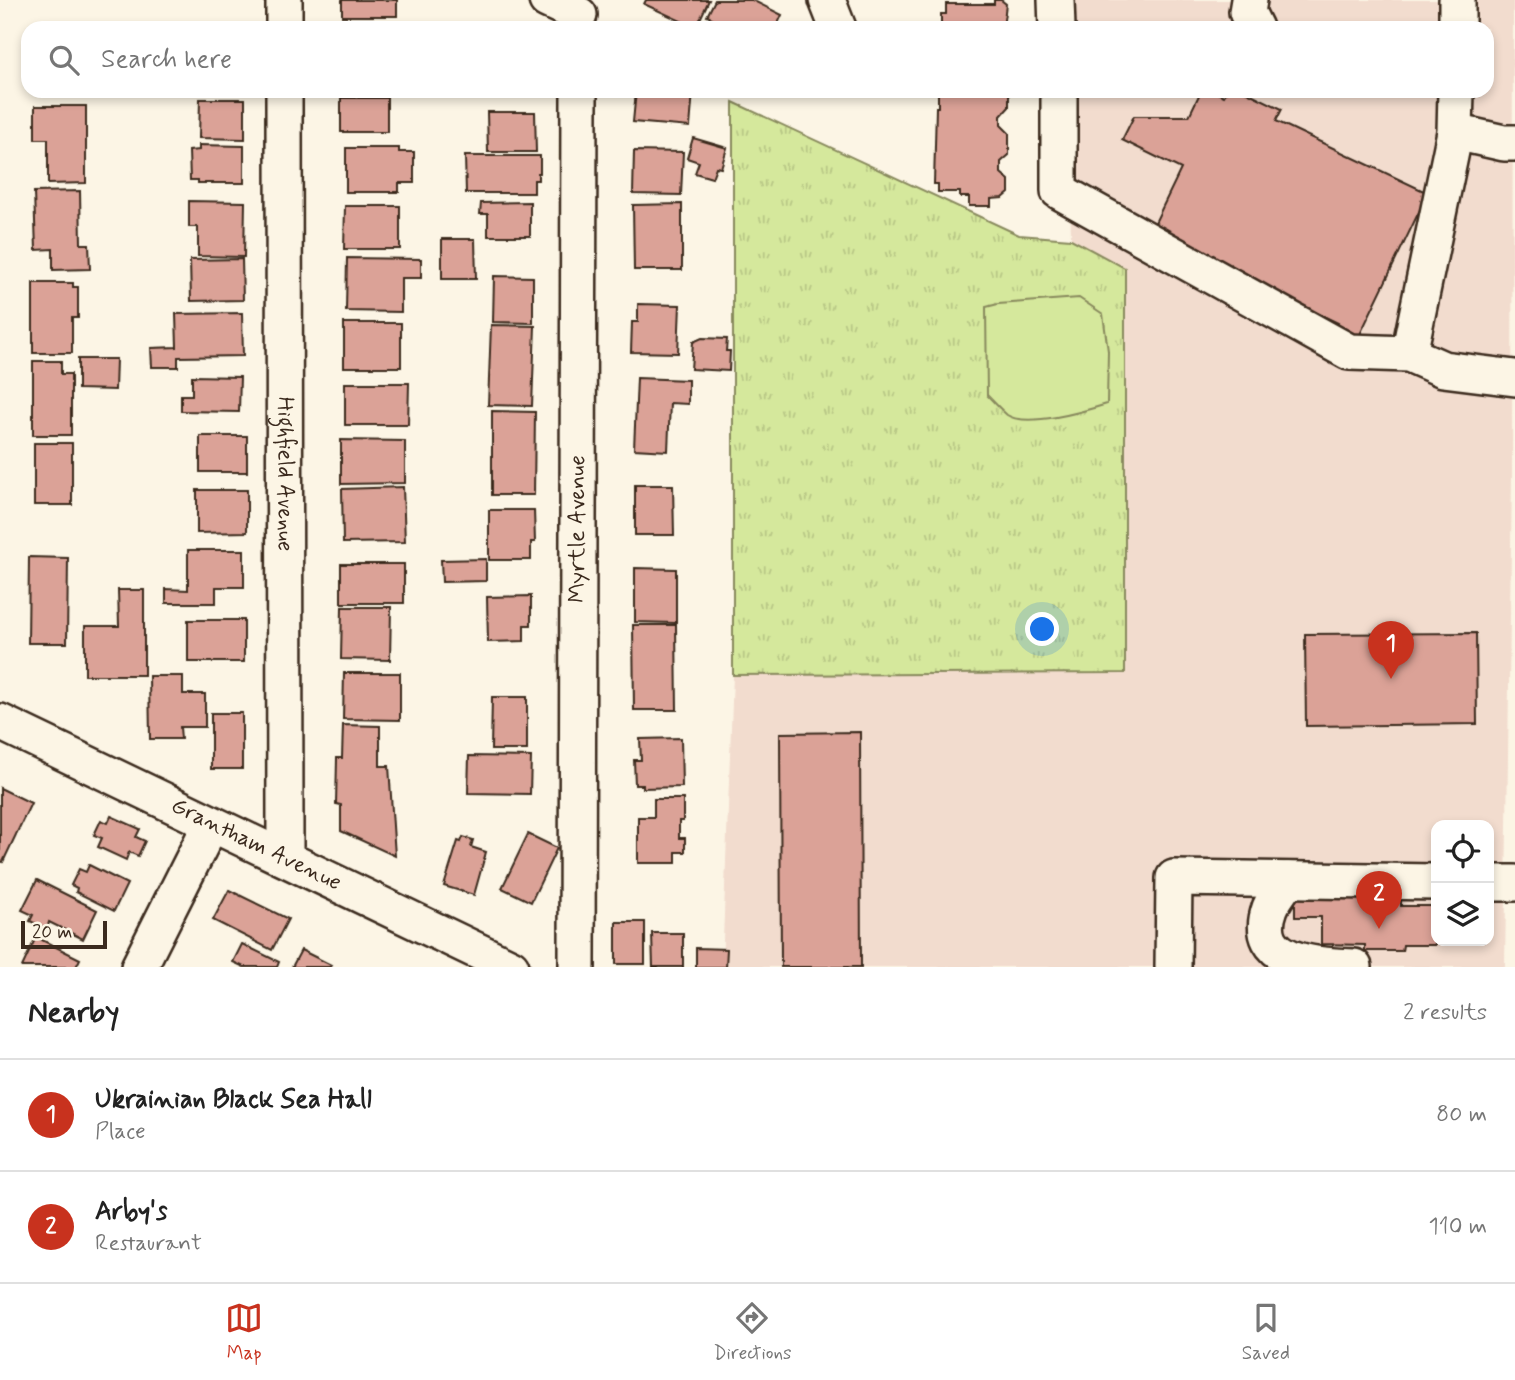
<!DOCTYPE html>
<style>
body{margin:0;font-family:Mynerve,sans-serif;background:#f2f2f2;color:#222}
.controls{position:absolute;right:21px;bottom:21px;display:grid;overflow:hidden;border-radius:14px;box-shadow:0 4px 10px #0003}
.controls button{width:63px;height:63px;display:grid;place-items:center;padding:0;border:0;border-bottom:2px solid #e0e0e0;background:#fff;color:#222;font:35px sans-serif}
.scale{position:absolute;left:21px;bottom:18px;width:86px;box-sizing:border-box;padding-left:7px;border:4px solid #3b2a1e;border-top:0;font-size:19px;line-height:24px;white-space:nowrap;color:#3b2a1e;-webkit-text-stroke:5px #fcf5e5;paint-order:stroke}
.you{position:absolute;left:1043px;top:630px;width:24px;height:24px;margin:-18px;border:5px solid #fff;border-radius:50%;background:#1a73e8;box-shadow:0 0 0 10px #1a73e833}
.badge{display:grid;place-items:center;width:46px;height:46px;border-radius:50%;background:#c8321e;color:#fff;font-size:23px;font-weight:700}
.pin{position:absolute;translate:-50% -58px;filter:drop-shadow(0 2px 4px #0008)}
.pin::after{content:'';position:absolute;top:37px;width:24px;height:21px;background:inherit;clip-path:polygon(0 0,100% 0,50% 100%)}
.list{margin:0;padding:0;list-style:none}
h2{display:flex;justify-content:space-between;align-items:center;height:91px;margin:0;padding:0 28px;font-size:30px}
h2 small{font-size:23px;font-weight:400;color:#767676}
.list li{display:grid;grid-template-columns:46px 1fr auto;gap:21px;align-items:center;box-sizing:border-box;height:112px;padding:0 28px;border-top:2px solid #e0e0e0}
.list b{display:block;font-size:26px;white-space:nowrap}
.list p{margin:0;font-size:23px;white-space:nowrap;color:#767676}
.list em{font-size:23px;font-style:normal;color:#767676}
.icon{flex:none;width:38px;height:38px;fill:none;stroke:currentColor;stroke-width:2;stroke-linecap:round;stroke-linejoin:round}
.map{position:relative;flex:none;width:1515px;height:967px;overflow:hidden}
.search{position:absolute;background:#fff;box-shadow:0 4px 10px #0003;left:21px;right:21px;top:21px;height:77px;display:flex;align-items:center;gap:18px;box-sizing:border-box;padding:0 24px;border-radius:21px;color:#767676;font-size:26px}
.sheet{height:315px;background:#fff}
nav{display:flex;justify-content:space-around;align-items:center;box-sizing:border-box;height:98px;border-top:2px solid #e0e0e0;background:#fff;font-size:19px;color:#767676}
nav a{display:grid;justify-items:center;gap:4px}
nav .on{color:#c8321e}
.map>svg:first-child{display:block}
.built{fill:#f2dcce;fill-rule:evenodd}
.park{fill:url(#park-tufts);stroke:#88895d;stroke-width:2}
.garden{fill:#d5e89c;stroke:#88895d;stroke-width:2}
.building{fill:#dba297;stroke:#3b2a1e;stroke-width:2}
.lines{fill:none;stroke-linecap:round;stroke-linejoin:round}
.minor-casing{stroke:#3b2a1e;stroke-width:40}
.minor{stroke:#fcf5e5;stroke-width:35}
.labels{text-anchor:middle;dominant-baseline:central;stroke-width:5;stroke-linejoin:round;paint-order:stroke}
.street-label{font-size:23px;fill:#3b2a1e;stroke:#fcf5e5}
</style>
<div class="map">
<svg width="1515" height="967" viewBox="0 0 1515 967">
<defs>
<pattern id="park-tufts" width="24" height="20" patternUnits="userSpaceOnUse" patternTransform="scale(1.75)"><rect width="24" height="20" fill="#d5e89c"/><path d="M3 7l-1-3M5 7V3M7 7l1-3M15 17l-1-3M17 17v-4M19 17l1-3" fill="none" stroke="#b8c786"/></pattern>
</defs>
<rect width="100%" height="100%" fill="#fcf5e5"/>
<filter id="ink" filterUnits="userSpaceOnUse"><feTurbulence type="fractalNoise" baseFrequency=".0143" numOctaves="2"/><feDisplacementMap in="SourceGraphic" scale="14" xChannelSelector="R" yChannelSelector="G"/><feConvolveMatrix kernelMatrix="1 2 1 2 8 2 1 2 1" color-interpolation-filters="sRGB"/></filter>
<g filter="url(#ink)">
<!-- built -->
<path class="built" d="M1066,0H1513L1512,477L1505,967H722L733,675L1125,673V268L1071,239L1068,91H1487V28H1066ZM1436,825H1489V941H1436Z"/>
<!-- park -->
<polygon class="park" points="733,102 1019,235 1071,239 1125,268 1125,673 733,675"/>
<!-- garden -->
<path class="garden" d="M1079,298L1103,314L1108,351L1107,404C1085,411 1027,428 1007,415C1000,409 993,401 987,395L986,307L998,304Z"/>
<!-- building -->
<g class="building">
<rect x="342" y="0" width="55" height="16"/>
<polygon points="646,0 709,0 696,28 644,4"/>
<polygon points="715,0 752,0 782,15 776,28 707,28 712,18 707,16"/>
<polygon points="994,0 1001,0 1006,4 1003,28 941,28 941,14 946,14 946,4 994,4"/>
<polygon points="636,91 693,91 690,127 633,122"/>
<polygon points="938,91 1009,91 1009,107 1001,116 1001,125 1009,133 1009,155 1001,162 1001,173 1009,180 1009,193 1003,198 991,199 991,206 969,206 969,197 960,197 960,192 938,192 938,184 934,184 936,107 938,107"/>
<polygon points="1201,91 1213,91 1224,96 1227,91 1245,91 1282,109 1276,121 1428,193 1353,349 1331,338 1338,323 1150,233 1181,169 1122,140 1134,116 1189,116"/>
<rect x="341" y="98" width="46" height="34"/>
<polygon points="200,99 245,99 245,139 199,138"/>
<polygon points="35,106 86,106 86,183 48,184 48,139 35,139"/>
<polygon points="487,112 535,112 536,152 488,152"/>
<polygon points="693,138 727,148 721,168 716,167 712,178 695,173 699,162 687,158"/>
<polygon points="199,145 244,146 244,183 198,183 198,180 190,180 189,151 199,150"/>
<polygon points="346,148 399,148 399,152 414,152 414,183 399,183 399,192 346,192"/>
<polygon points="634,151 683,152 681,195 633,194"/>
<polygon points="465,156 540,156 540,173 538,173 538,180 534,180 534,193 466,193"/>
<polygon points="80,191 81,244 89,244 90,269 53,270 53,249 36,250 34,192"/>
<polygon points="189,201 245,202 244,257 198,256 198,227 189,227"/>
<polygon points="530,202 530,236 488,236 488,214 480,214 481,203"/>
<polygon points="682,204 682,270 634,270 633,205"/>
<polygon points="345,206 400,206 400,249 344,249"/>
<polygon points="442,239 475,239 476,279 442,279"/>
<polygon points="347,258 421,259 421,278 401,278 401,312 346,311"/>
<polygon points="242,259 243,300 191,301 190,260"/>
<polygon points="494,276 533,277 533,323 493,322"/>
<polygon points="33,283 73,283 73,287 78,287 78,318 72,318 72,353 33,353"/>
<polygon points="638,304 680,305 678,353 631,352 632,322 638,322"/>
<polygon points="242,313 243,356 178,357 178,367 152,367 151,348 177,347 176,314"/>
<rect x="344" y="323" width="57" height="44"/>
<polygon points="491,325 535,326 532,406 488,405"/>
<polygon points="702,338 727,339 726,351 730,351 729,371 691,369 693,342"/>
<polygon points="78,359 116,359 115,390 78,389"/>
<polygon points="33,361 61,361 61,374 71,374 71,435 33,435"/>
<polygon points="192,376 240,377 239,412 181,411 181,395 192,395"/>
<polygon points="637,378 688,380 688,404 670,403 668,451 634,449"/>
<polygon points="345,383 409,383 408,425 345,425"/>
<polygon points="492,411 535,412 534,495 492,495"/>
<rect x="200" y="436" width="47" height="36"/>
<polygon points="341,440 405,441 405,483 341,484"/>
<rect x="34" y="443" width="38" height="62"/>
<polygon points="635,485 673,485 674,535 635,535"/>
<polygon points="403,487 405,542 343,543 342,489"/>
<polygon points="197,490 247,490 247,532 197,533"/>
<polygon points="489,510 534,510 535,542 531,542 531,560 489,560"/>
<polygon points="188,550 244,550 244,587 216,587 216,603 166,603 166,589 188,590"/>
<polygon points="29,557 68,558 67,643 28,643"/>
<polygon points="486,559 486,581 442,582 441,560"/>
<rect x="341" y="564" width="63" height="39"/>
<polygon points="635,568 676,569 676,623 635,622"/>
<polygon points="118,590 144,590 144,675 85,675 85,626 119,626"/>
<polygon points="531,596 531,625 524,625 524,641 488,642 487,597"/>
<polygon points="342,607 391,607 390,660 341,659"/>
<rect x="188" y="620" width="56" height="42"/>
<polygon points="633,625 676,625 677,710 634,710"/>
<polygon points="1476,633 1477,724 1306,726 1305,634"/>
<polygon points="344,673 400,673 400,720 343,719"/>
<polygon points="149,676 183,676 183,694 205,694 205,727 180,727 181,739 150,739"/>
<polygon points="492,697 527,697 527,750 491,750"/>
<rect x="211" y="713" width="31" height="56"/>
<polygon points="343,725 380,726 380,766 389,766 395,856 341,831 341,805 336,804 337,758 342,758"/>
<polygon points="860,732 861,967 781,967 780,733"/>
<polygon points="681,738 682,787 643,788 643,785 635,785 634,760 641,760 640,739"/>
<polygon points="469,756 531,757 530,794 468,793"/>
<polygon points="0,788 31,803 3,862 0,861"/>
<polygon points="654,799 683,799 683,821 679,821 679,838 685,838 685,852 676,852 676,863 638,863 638,817 654,817"/>
<polygon points="111,816 140,829 136,837 145,841 138,856 129,852 126,860 98,847 102,838 94,835 101,820 108,823"/>
<polygon points="528,834 557,848 531,902 502,888"/>
<polygon points="463,837 473,840 471,847 486,852 474,895 444,886 458,841 461,842"/>
<polygon points="89,865 127,884 114,911 76,892 77,888 71,885 79,869 86,872"/>
<polygon points="37,880 97,910 83,939 49,922 47,929 30,921 33,915 22,910"/>
<polygon points="229,890 288,919 272,950 213,920"/>
<polygon points="1295,897 1401,897 1401,906 1436,906 1435,945 1403,945 1402,951 1365,951 1365,945 1321,944 1321,917 1295,917"/>
<rect x="616" y="922" width="29" height="42"/>
<polygon points="652,933 683,933 683,967 653,967"/>
<polygon points="36,937 80,959 76,967 22,967"/>
<polygon points="242,944 279,962 277,967 244,967 233,962"/>
<polygon points="696,948 727,949 726,967 696,967"/>
<polygon points="301,950 331,965 330,967 292,967"/>
</g>
<g class="lines">
<defs>
<g id="minor">
<polyline points="284,0 284,28"/>
<polyline points="547,0 579,15"/>
<polyline points="827,0 838,28"/>
<polyline points="1056,0 1057,28"/>
<polyline points="1249,0 1247,12 1255,28"/>
<polyline points="1457,0 1457,28"/>
<path id="s1" d="M284,91L285,858"/>
<polyline points="1059,91 1059,191 1349,352 1409,354 1443,369 1515,378"/>
<polyline points="1455,132 1504,143 1515,143"/>
<polyline points="1409,354 1455,132 1456,91"/>
<path id="s2" d="M0,722L511,967"/>
<path d="M1288,880C1282,888 1274,898 1270,908C1250,963 1318,966 1354,967"/>
<polyline points="1489,883 1515,883"/>
<polyline points="139,967 211,824"/>
<path id="s3" d="M577,967L579,91"/>
<polyline points="1173,967 1174,878 1436,882"/>
</g>
</defs>
<!-- minor casing -->
<use href="#minor" class="minor-casing"/>
<!-- minor -->
<use href="#minor" class="minor"/>
</g>
</g>
<g class="labels">
<!-- street labels -->
<g class="street-label">
<text stroke="none"><textPath href="#s1" startOffset="383">Highfield Avenue</textPath></text>
<text stroke="none"><textPath href="#s3" startOffset="438">Myrtle Avenue</textPath></text>
<text stroke="none"><textPath href="#s2" startOffset="284">Grantham Avenue</textPath></text>
</g>
</g>
</svg>
<div class="controls">
<button><svg class="icon" aria-label="locate" viewBox="0 0 24 24"><circle cx="12" cy="12" r="6"/><path d="M12 2v4M12 18v4M2 12h4M18 12h4"/></svg></button>
<button><svg class="icon" aria-label="layers" viewBox="0 0 24 24"><path d="M12 4l9 5-9 5-9-5zM3 14l9 5 9-5"/></svg></button>
</div>
<div class="scale">20 m</div>
<div class="you"></div>
<div class="pin badge" style="left:1391px;top:679px">1</div>
<div class="pin badge" style="left:1379px;top:929px">2</div>
<div class="search"><svg class="icon" aria-label="search" viewBox="0 0 24 24"><circle cx="10" cy="10" r="6"/><path d="M15 15l6 6"/></svg>Search here</div>
</div>
<section class="sheet">
<h2>Nearby<small>2 results</small></h2>
<ul class="list">
<li><span class="badge">1</span><div><b>Ukrainian Black Sea Hall</b><p>Place</p></div><em>80 m</em></li>
<li><span class="badge">2</span><div><b>Arby's</b><p>Restaurant</p></div><em>110 m</em></li>
</ul>
</section>
<nav>
<a class="on"><svg class="icon" aria-label="map" viewBox="0 0 24 24"><path d="M3 6l6-2 6 2 6-2v14l-6 2-6-2-6 2zM9 4v14M15 6v14"/></svg>Map</a>
<a><svg class="icon" aria-label="directions" viewBox="0 0 24 24"><path d="M12 3l9 9-9 9-9-9zM9 14v-3h6M13 9l2 2-2 2"/></svg>Directions</a>
<a><svg class="icon" aria-label="saved" viewBox="0 0 24 24"><path d="M7 4h10v16l-5-4-5 4z"/></svg>Saved</a>
</nav>
